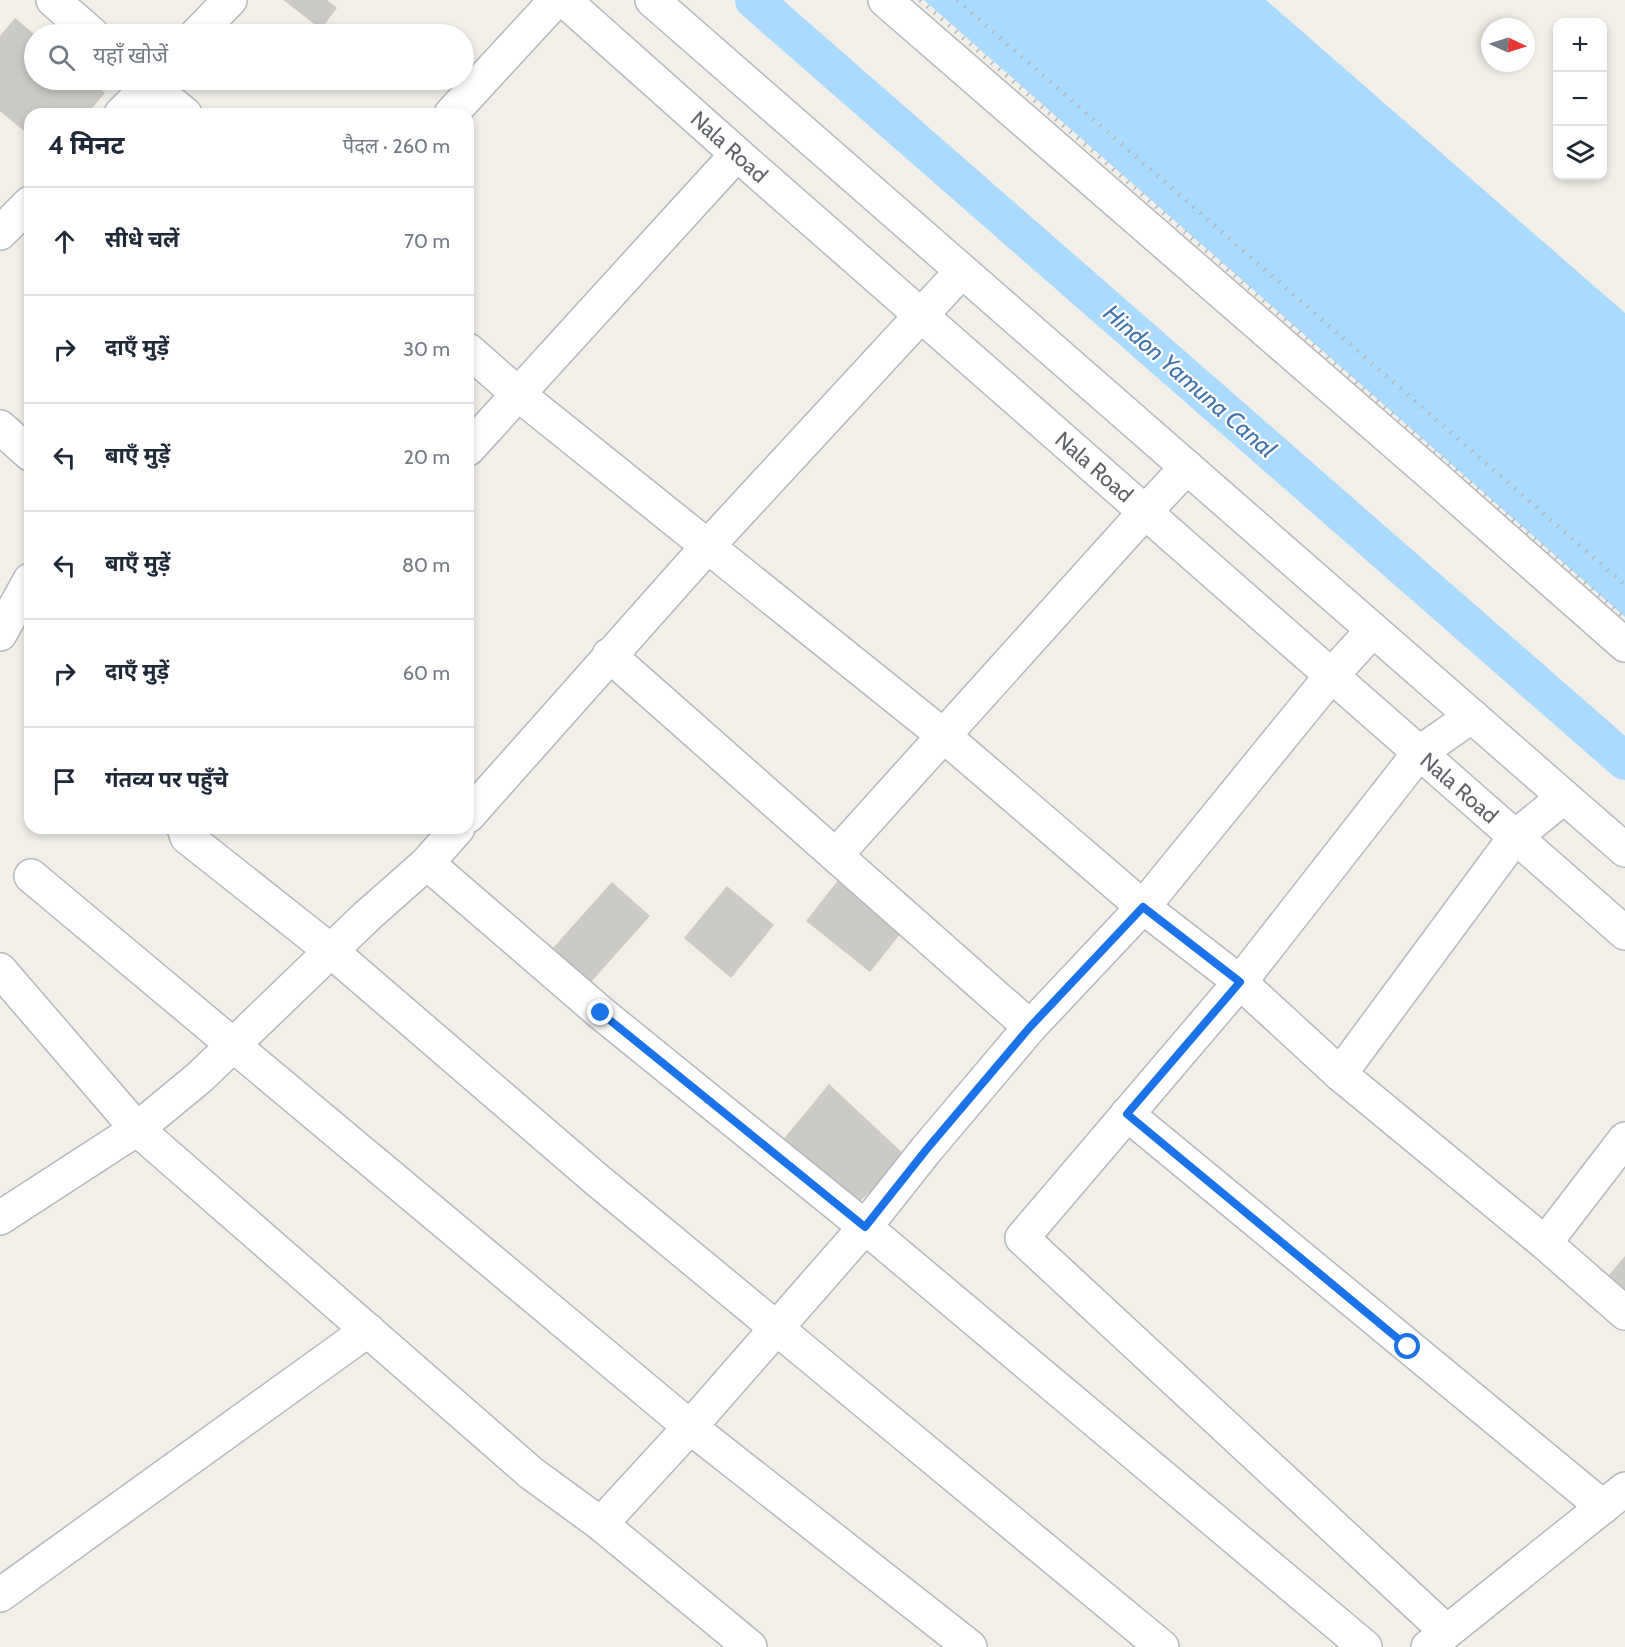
<!DOCTYPE html>
<html lang="hi">
<meta charset="utf-8">
<style>
body{margin:0;font-family:Cabin,"Noto Sans Devanagari",sans-serif;background:#f2f2f3;color:#1f2937}
.controls{position:absolute;right:18px;top:18px;display:grid;overflow:hidden;border-radius:12px;box-shadow:0 3px 9px #0003}
.controls button{width:54px;height:54px;display:grid;place-items:center;padding:0;border:0;border-bottom:2px solid #e0e1e3;background:#fff;color:#1f2937;font:30px sans-serif}
.compass{position:absolute;left:1481px;top:18px;width:54px;height:54px;border-radius:50%;background:#fff;box-shadow:0 3px 9px #0003;rotate:94deg}
.stop{position:absolute;width:18px;height:18px;margin:-14px;border:4px solid #1a73e8;border-radius:50%;background:#fff}
.stop.end{background:#1a73e8;border-color:#fff;box-shadow:0 2px 6px #0008}
.list{margin:0;padding:0;list-style:none}
h2{display:flex;justify-content:space-between;align-items:center;height:78px;margin:0;padding:0 24px;font-size:26px}
h2 small{font-size:20px;font-weight:400;color:#747a83}
.list li{display:grid;grid-template-columns:39px 1fr auto;gap:18px;align-items:center;box-sizing:border-box;height:108px;padding:0 24px;border-top:2px solid #e0e1e3}
.list b{display:block;font-size:22px;white-space:nowrap}
.list em{font-size:20px;font-style:normal;color:#747a83}
.icon{flex:none;width:33px;height:33px;fill:none;stroke:currentColor;stroke-width:2;stroke-linecap:round;stroke-linejoin:round}
.map{position:relative;flex:none;width:1625px;height:1647px;overflow:hidden}
.search{position:absolute;background:#fff;box-shadow:0 3px 9px #0003;left:24px;top:24px;width:450px;height:66px;display:flex;align-items:center;gap:15px;box-sizing:border-box;padding:0 21px;border-radius:33px;color:#747a83;font-size:22px}
.panel{position:absolute;background:#fff;box-shadow:0 3px 9px #0003;left:24px;top:108px;width:450px;height:726px;border-radius:18px}
.map>svg:first-child{display:block}
.water{fill:#aadaff}
.lines{fill:none;stroke-linecap:round;stroke-linejoin:round}
.canal{stroke:#aadaff;stroke-width:38}
.building{fill:#cccac5}
.street-casing{stroke:#b5b8bc;stroke-width:36}
.secondary-casing{stroke:#b6babf;stroke-width:36}
.street{stroke:#fff;stroke-width:33}
.secondary{stroke:#fff;stroke-width:33}
.rail{stroke:#b6b7b8;stroke-width:4.5;stroke-dasharray:1.5 8;stroke-linecap:butt}
.route{stroke:#1a73e8;stroke-width:8}
.labels{text-anchor:middle;dominant-baseline:central;stroke-width:4.5;stroke-linejoin:round;paint-order:stroke}
.street-label{font-size:22px;fill:#5f6368;stroke:#fff}
.water-label{font-size:24px;font-style:italic;fill:#4174aa;stroke:#fff}
</style>
<div class="map">
<svg width="1625" height="1647" viewBox="0 0 1625 1647">
<rect width="100%" height="100%" fill="#f1efe8"/>
<!-- water -->
<polygon class="water" points="924,0 1266,0 1625,313 1625,617"/>
<g class="lines">
<!-- canal -->
<polyline class="canal" points="754,0 1625,761"/>
</g>
<!-- building -->
<g class="building">
<polygon points="283,0 327,0 337,8 321,29"/>
<polygon points="15,18 34,34 34,80 88,80 105,93 87,114 30,114 30,136 0,111 0,36"/>
<polygon points="843,874 908,924 870,972 806,921"/>
<polygon points="612,882 650,916 591,982 553,948"/>
<polygon points="727,886 774,925 731,978 684,938"/>
<polygon points="829,1084 908,1158 850,1210 778,1146"/>
<polygon points="1625,1256 1625,1298 1604,1281"/>
</g>
<g class="lines">
<defs>
<g id="street">
<polyline points="53,0 92,34"/>
<polyline points="885,0 1430,473 1625,645"/>
<polyline points="197,34 230,0"/>
<polyline points="143,80 185,114"/>
<polyline points="121,114 155,80"/>
<polyline points="451,114 556,0"/>
<polyline points="0,233 30,203"/>
<polyline points="468,350 518,394 944,736 1143,907 1240,982 1340,1074 1545,1243 1625,1313"/>
<polyline points="0,427 30,454"/>
<polyline points="468,449 737,154"/>
<polyline points="0,634 30,580"/>
<polyline points="609,655 1030,1027"/>
<polyline points="468,816 707,547 962,271"/>
<polyline points="184,828 187,837 331,951 596,1179 1162,1647"/>
<polyline points="836,855 1145,512 1187,467"/>
<polyline points="427,863 601,1013 865,1227 1365,1647"/>
<polyline points="31,876 690,1427 970,1647"/>
<polyline points="0,970 137,1129 531,1473 601,1524 750,1647"/>
<polyline points="1340,1074 1515,837 1564,797"/>
<polyline points="1127,1114 1603,1507"/>
<polyline points="0,1218 137,1129 200,1077 367,916 427,863 458,828"/>
<polyline points="1545,1243 1625,1139"/>
<polyline points="601,1524 690,1427 865,1227 926,1150 1030,1027 1143,907 1331,676 1373,630"/>
<polyline points="0,1595 368,1330"/>
<polyline points="1446,1631 1022,1238 1240,982 1419,753 1472,716"/>
<polyline points="1428,1647 1625,1489"/>
</g>
<g id="secondary">
<polyline points="564,0 737,154 1625,933"/>
<polyline points="652,0 1625,850"/>
</g>
</defs>
<!-- street casing -->
<use href="#street" class="street-casing"/>
<!-- secondary casing -->
<use href="#secondary" class="secondary-casing"/>
<!-- street -->
<use href="#street" class="street"/>
<!-- secondary -->
<use href="#secondary" class="secondary"/>
<!-- rail -->
<g class="rail">
<polyline points="920,0 1625,618"/>
<polyline points="957,0 1625,585"/>
</g>
</g>
<g class="lines">
<!-- route -->
<polyline class="route" points="601,1013 865,1227 926,1150 1030,1027 1143,907 1240,982 1127,1114 1408,1347"/>
</g>
<g class="labels">
<!-- street labels -->
<g class="street-label">
<text transform="translate(729 147) rotate(42)">Nala Road</text>
<text transform="translate(1094 467) rotate(41)">Nala Road</text>
<text transform="translate(1459 788) rotate(41)">Nala Road</text>
</g>
<!-- water labels -->
<g class="water-label">
<text transform="translate(1190 381) rotate(41)">Hindon Yamuna Canal</text>
</g>
</g>
</svg>
<div class="controls">
<button>+</button>
<button>−</button>
<button><svg class="icon" aria-label="layers" viewBox="0 0 24 24"><path d="M12 4l9 5-9 5-9-5zM3 14l9 5 9-5"/></svg></button>
</div>
<svg class="compass" viewBox="-18 -18 36 36"><path d="M0-13l5 13h-10z" fill="#e53935"/><path d="M0 13l5-13h-10z" fill="#747a83"/></svg>
<div class="stop" style="left:1408px;top:1347px"></div>
<div class="stop end" style="left:601px;top:1013px"></div>
<div class="search"><svg class="icon" aria-label="search" viewBox="0 0 24 24"><circle cx="10" cy="10" r="6"/><path d="M15 15l6 6"/></svg>यहाँ खोजें</div>
<section class="panel">
<h2>4 मिनट<small>पैदल · 260 m</small></h2>
<ul class="list">
<li><svg class="icon" aria-label="ahead" viewBox="0 0 24 24"><path d="M12 20V5M6 11l6-6 6 6"/></svg><div><b>सीधे चलें</b></div><em>70 m</em></li>
<li><svg class="icon" aria-label="right" viewBox="0 0 24 24"><path d="M7 20v-9h11M14 6l5 5-5 5"/></svg><div><b>दाएँ मुड़ें</b></div><em>30 m</em></li>
<li><svg class="icon" aria-label="left" viewBox="0 0 24 24"><path d="M17 20v-9H6M10 6l-5 5 5 5"/></svg><div><b>बाएँ मुड़ें</b></div><em>20 m</em></li>
<li><svg class="icon" aria-label="left" viewBox="0 0 24 24"><path d="M17 20v-9H6M10 6l-5 5 5 5"/></svg><div><b>बाएँ मुड़ें</b></div><em>80 m</em></li>
<li><svg class="icon" aria-label="right" viewBox="0 0 24 24"><path d="M7 20v-9h11M14 6l5 5-5 5"/></svg><div><b>दाएँ मुड़ें</b></div><em>60 m</em></li>
<li><svg class="icon" aria-label="arrive" viewBox="0 0 24 24"><path d="M6 21V4h12l-3 4 3 4H6"/></svg><div><b>गंतव्य पर पहुँचे</b></div></li>
</ul>
</section>
</div>
